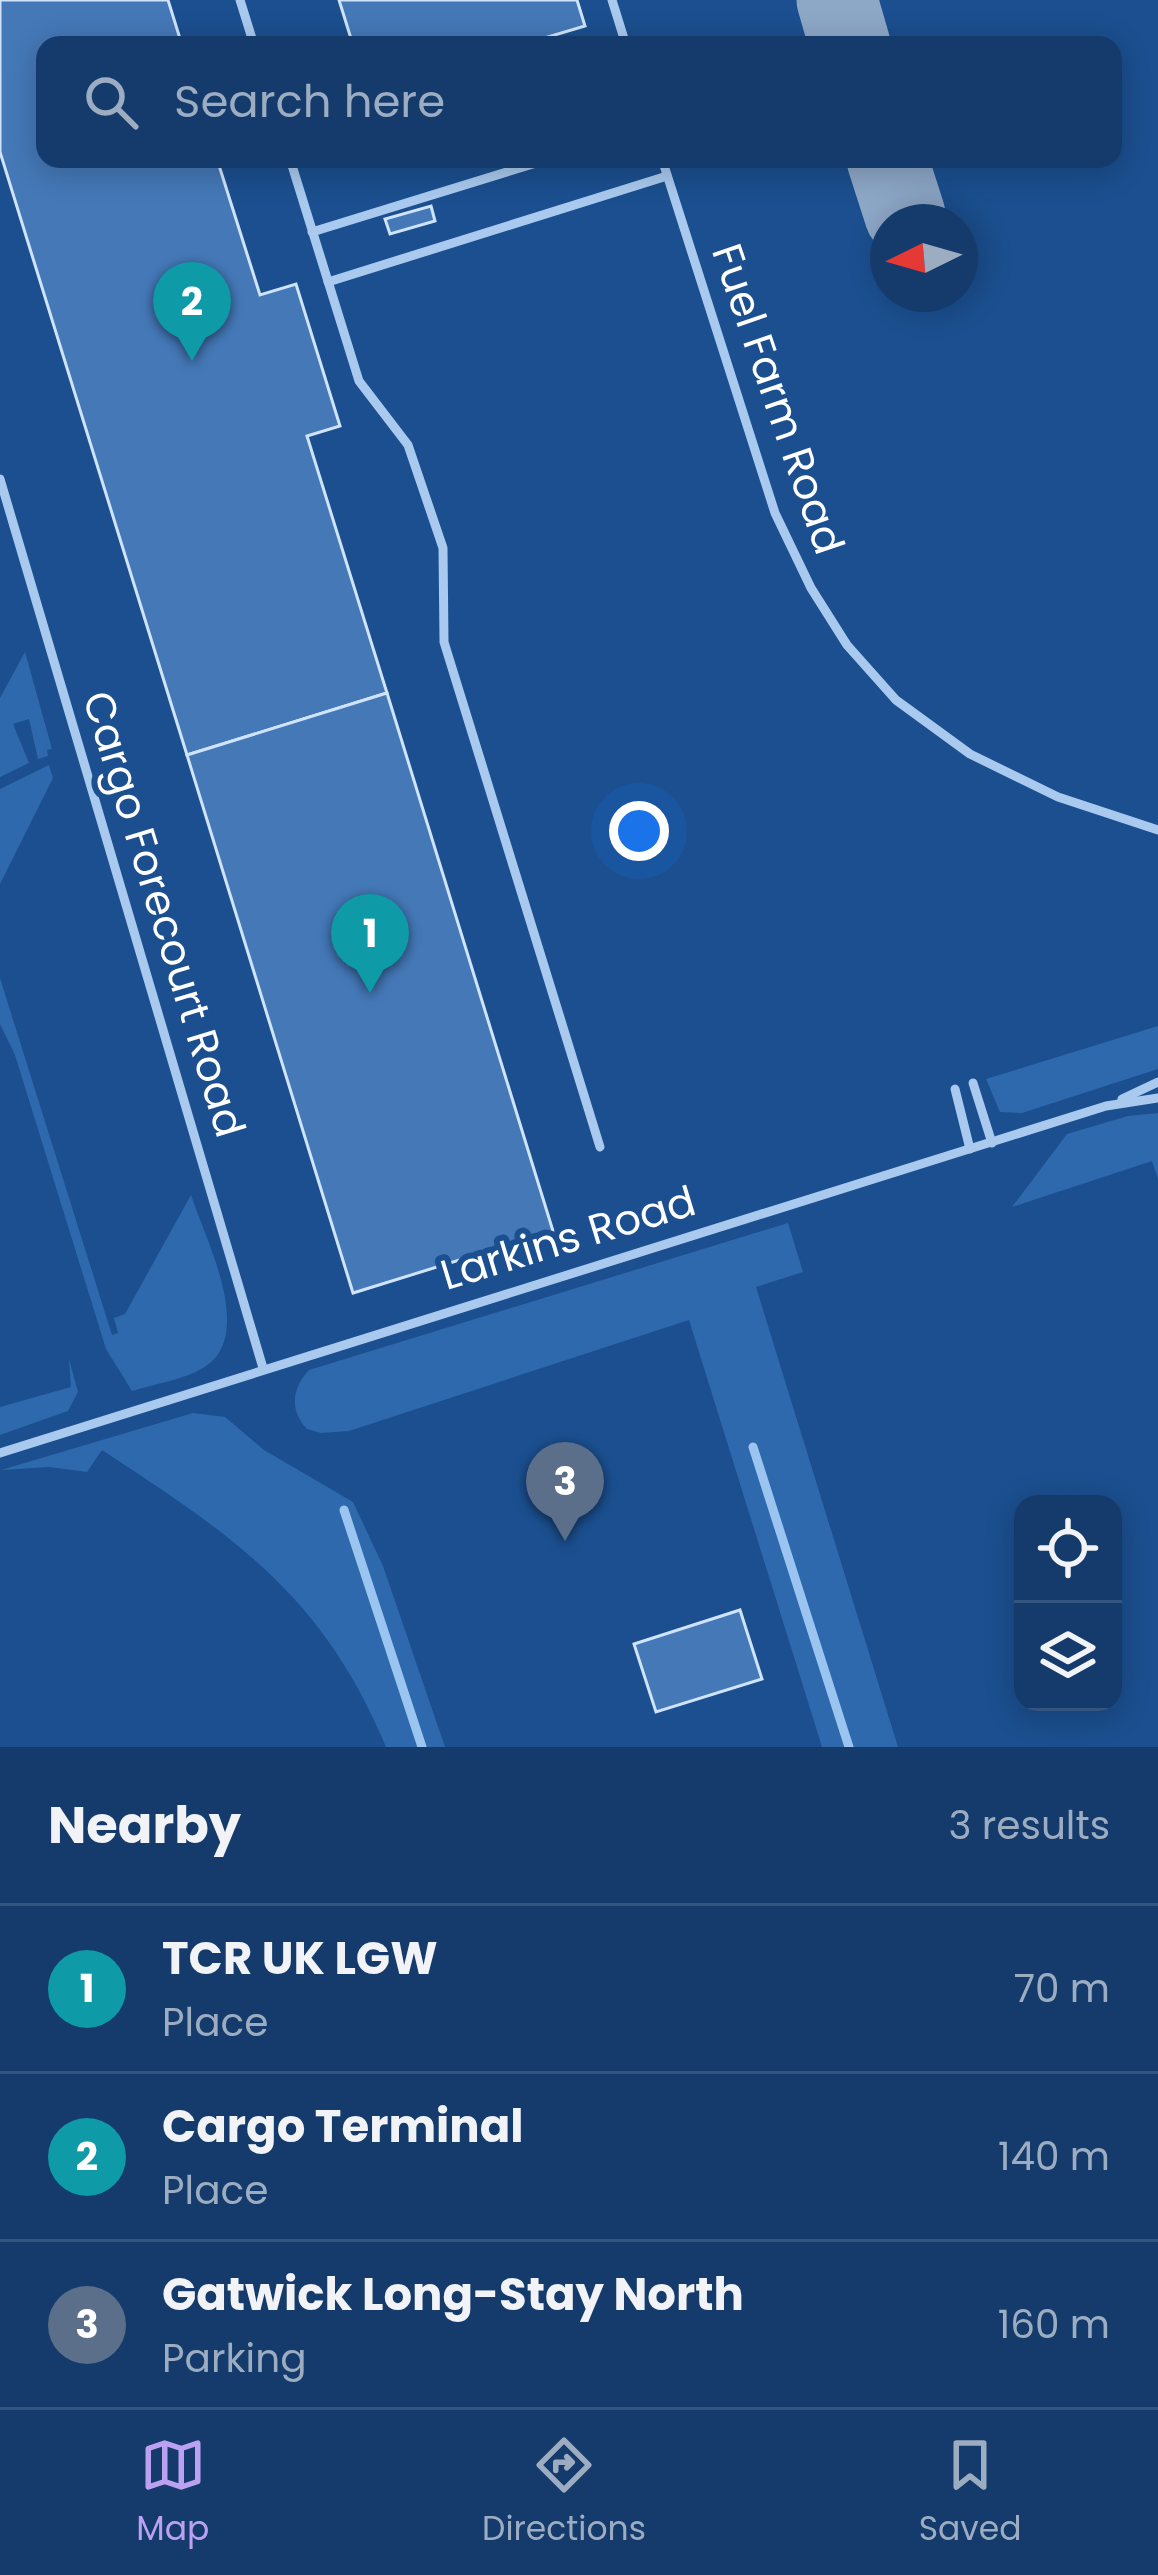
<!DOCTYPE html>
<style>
body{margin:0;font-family:Poppins,sans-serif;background:#214673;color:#f1f3f6}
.controls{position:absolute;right:36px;bottom:36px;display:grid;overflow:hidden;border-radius:24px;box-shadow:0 6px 30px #0003}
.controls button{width:108px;height:108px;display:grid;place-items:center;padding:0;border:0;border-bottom:3px solid #33557e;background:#143b6b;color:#f1f3f6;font:60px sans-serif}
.compass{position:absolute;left:870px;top:204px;width:108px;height:108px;border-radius:50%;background:#143b6b;box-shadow:0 6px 30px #0003;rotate:265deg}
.you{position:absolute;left:639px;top:831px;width:42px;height:42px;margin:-30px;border:9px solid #fff;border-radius:50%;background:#1a73e8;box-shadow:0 0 0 18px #1a73e833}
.badge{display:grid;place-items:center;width:78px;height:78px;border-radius:50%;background:#bca0f2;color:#fff;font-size:39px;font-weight:700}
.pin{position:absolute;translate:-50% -99px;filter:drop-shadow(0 3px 6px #0008)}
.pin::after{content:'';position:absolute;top:63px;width:42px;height:36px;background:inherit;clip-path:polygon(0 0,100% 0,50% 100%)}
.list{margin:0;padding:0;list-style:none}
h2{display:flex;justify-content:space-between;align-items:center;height:156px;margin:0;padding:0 48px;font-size:51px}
h2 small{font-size:39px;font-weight:400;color:#9dadc1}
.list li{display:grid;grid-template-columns:78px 1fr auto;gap:36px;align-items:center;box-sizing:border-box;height:168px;padding:0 48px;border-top:3px solid #33557e}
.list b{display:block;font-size:45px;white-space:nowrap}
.list p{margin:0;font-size:39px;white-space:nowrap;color:#9dadc1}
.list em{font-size:39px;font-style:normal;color:#9dadc1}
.icon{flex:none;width:66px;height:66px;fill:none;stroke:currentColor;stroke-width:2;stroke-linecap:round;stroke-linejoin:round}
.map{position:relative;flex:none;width:1158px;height:1747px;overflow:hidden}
.search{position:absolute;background:#143b6b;box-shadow:0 6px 30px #0003;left:36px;right:36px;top:36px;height:132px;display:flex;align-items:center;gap:30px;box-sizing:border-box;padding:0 42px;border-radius:24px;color:#9dadc1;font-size:45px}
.sheet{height:660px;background:#143b6b}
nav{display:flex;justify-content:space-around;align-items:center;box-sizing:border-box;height:168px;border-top:3px solid #33557e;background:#143b6b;font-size:33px;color:#9dadc1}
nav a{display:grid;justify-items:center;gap:6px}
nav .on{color:#bca0f2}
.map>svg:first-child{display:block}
.green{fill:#2e69ad}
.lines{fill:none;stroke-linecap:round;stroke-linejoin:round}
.stream{stroke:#9cc4f0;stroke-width:9}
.taxiway{stroke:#8da7c7;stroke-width:81}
.building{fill:#4478b7;stroke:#cfe3fa;stroke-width:3}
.lane{stroke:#a9c9ee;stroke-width:9}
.labels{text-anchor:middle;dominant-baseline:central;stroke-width:12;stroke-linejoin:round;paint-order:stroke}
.street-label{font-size:42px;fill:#fff;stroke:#1b4f8f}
</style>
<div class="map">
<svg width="1158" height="1747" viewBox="0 0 1158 1747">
<rect width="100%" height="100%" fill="#1b4f8f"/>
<!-- green -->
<g class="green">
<polygon points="25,652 52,749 47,750 48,756 38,759 29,719 13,724 29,763 0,777 0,698"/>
<polygon points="49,765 53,778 0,884 0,789"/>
<path d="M0,978L112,1335L118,1333L114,1318L125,1314L191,1195C205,1238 257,1337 203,1368C183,1380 154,1384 132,1391L106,1349L15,1055L0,1024Z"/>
<polygon points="1158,1026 1158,1069 1022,1113 1000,1112 986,1079"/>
<polygon points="1158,1113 1158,1179 1152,1161 1012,1207 1067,1134 1128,1116"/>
<path d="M788,1223L803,1272L756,1287L898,1747H822L689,1320L349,1431L321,1433L307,1429C289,1410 292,1388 309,1370Z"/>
<polygon points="69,1359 78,1392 68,1411 0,1435 0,1407 71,1387"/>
<path d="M193,1413L225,1417L264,1450L353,1502L383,1566L445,1747H386C323,1595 233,1536 102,1450L87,1472L49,1467L1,1470Z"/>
</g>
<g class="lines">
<!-- stream -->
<g class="stream">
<polyline points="753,1447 849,1747"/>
<polyline points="344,1510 422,1747"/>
</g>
<!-- taxiway -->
<g class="taxiway">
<polyline points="837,0 850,45"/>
<polyline points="887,159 905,215"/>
</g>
</g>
<!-- building -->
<g class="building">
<polygon points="0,0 168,0 182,45 45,45 45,159 217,159 260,295 296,284 340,426 307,436 387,693 187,755 0,152"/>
<polygon points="339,0 577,0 585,26 521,45 353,45"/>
<polygon points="431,206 435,221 390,234 385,219"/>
<polygon points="387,693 553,1231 353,1293 187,755"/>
<polygon points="740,1610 762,1679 656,1712 634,1644"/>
</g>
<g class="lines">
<!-- lane -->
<g class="lane">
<polyline points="240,0 254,45"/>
<polyline points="612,0 626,45"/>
<polyline points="290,159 359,381 408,445 443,548 444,642 600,1147"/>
<polyline points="662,159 775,513 811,588 847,645 896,700 970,754 1058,797 1158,830"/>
<polyline points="312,232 549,159"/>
<polyline points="328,282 667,176"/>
<polyline points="0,479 263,1368"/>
<polyline points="973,1083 992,1143"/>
<polyline points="955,1089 970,1149"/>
<polyline points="1122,1099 1158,1082"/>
<polyline points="0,1453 1106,1106 1158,1098"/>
</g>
</g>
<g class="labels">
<!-- street labels -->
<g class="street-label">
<text transform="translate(778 399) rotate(71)">Fuel Farm Road</text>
<text transform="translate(164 914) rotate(73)">Cargo Forecourt Road</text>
<text transform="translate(568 1238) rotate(-17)">Larkins Road</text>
</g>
</g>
</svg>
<div class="controls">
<button><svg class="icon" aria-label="locate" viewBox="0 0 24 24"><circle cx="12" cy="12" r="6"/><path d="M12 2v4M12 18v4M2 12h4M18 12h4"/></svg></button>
<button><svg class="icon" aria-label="layers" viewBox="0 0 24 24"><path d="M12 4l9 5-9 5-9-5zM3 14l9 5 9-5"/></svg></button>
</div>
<svg class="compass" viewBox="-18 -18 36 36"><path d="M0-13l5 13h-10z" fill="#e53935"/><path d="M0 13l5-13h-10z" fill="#9dadc1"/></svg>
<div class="you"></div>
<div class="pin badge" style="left:370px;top:993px;background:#0f9aa8">1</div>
<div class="pin badge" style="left:192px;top:361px;background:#0f9aa8">2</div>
<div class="pin badge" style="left:565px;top:1541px;background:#5c6f8a">3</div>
<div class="search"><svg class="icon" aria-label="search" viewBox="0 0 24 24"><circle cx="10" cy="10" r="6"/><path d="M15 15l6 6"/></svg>Search here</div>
</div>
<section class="sheet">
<h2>Nearby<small>3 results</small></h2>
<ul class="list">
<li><span class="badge" style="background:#0f9aa8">1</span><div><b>TCR UK LGW</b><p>Place</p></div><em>70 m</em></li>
<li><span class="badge" style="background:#0f9aa8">2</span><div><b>Cargo Terminal</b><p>Place</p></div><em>140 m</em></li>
<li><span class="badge" style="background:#5c6f8a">3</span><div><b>Gatwick Long-Stay North</b><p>Parking</p></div><em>160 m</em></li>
</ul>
</section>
<nav>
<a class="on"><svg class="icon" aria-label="map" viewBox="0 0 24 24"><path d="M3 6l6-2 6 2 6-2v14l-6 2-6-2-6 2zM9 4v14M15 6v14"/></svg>Map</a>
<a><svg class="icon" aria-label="directions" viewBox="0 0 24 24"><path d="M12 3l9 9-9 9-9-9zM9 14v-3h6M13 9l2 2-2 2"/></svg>Directions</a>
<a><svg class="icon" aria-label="saved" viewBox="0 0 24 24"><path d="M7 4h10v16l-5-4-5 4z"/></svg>Saved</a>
</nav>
